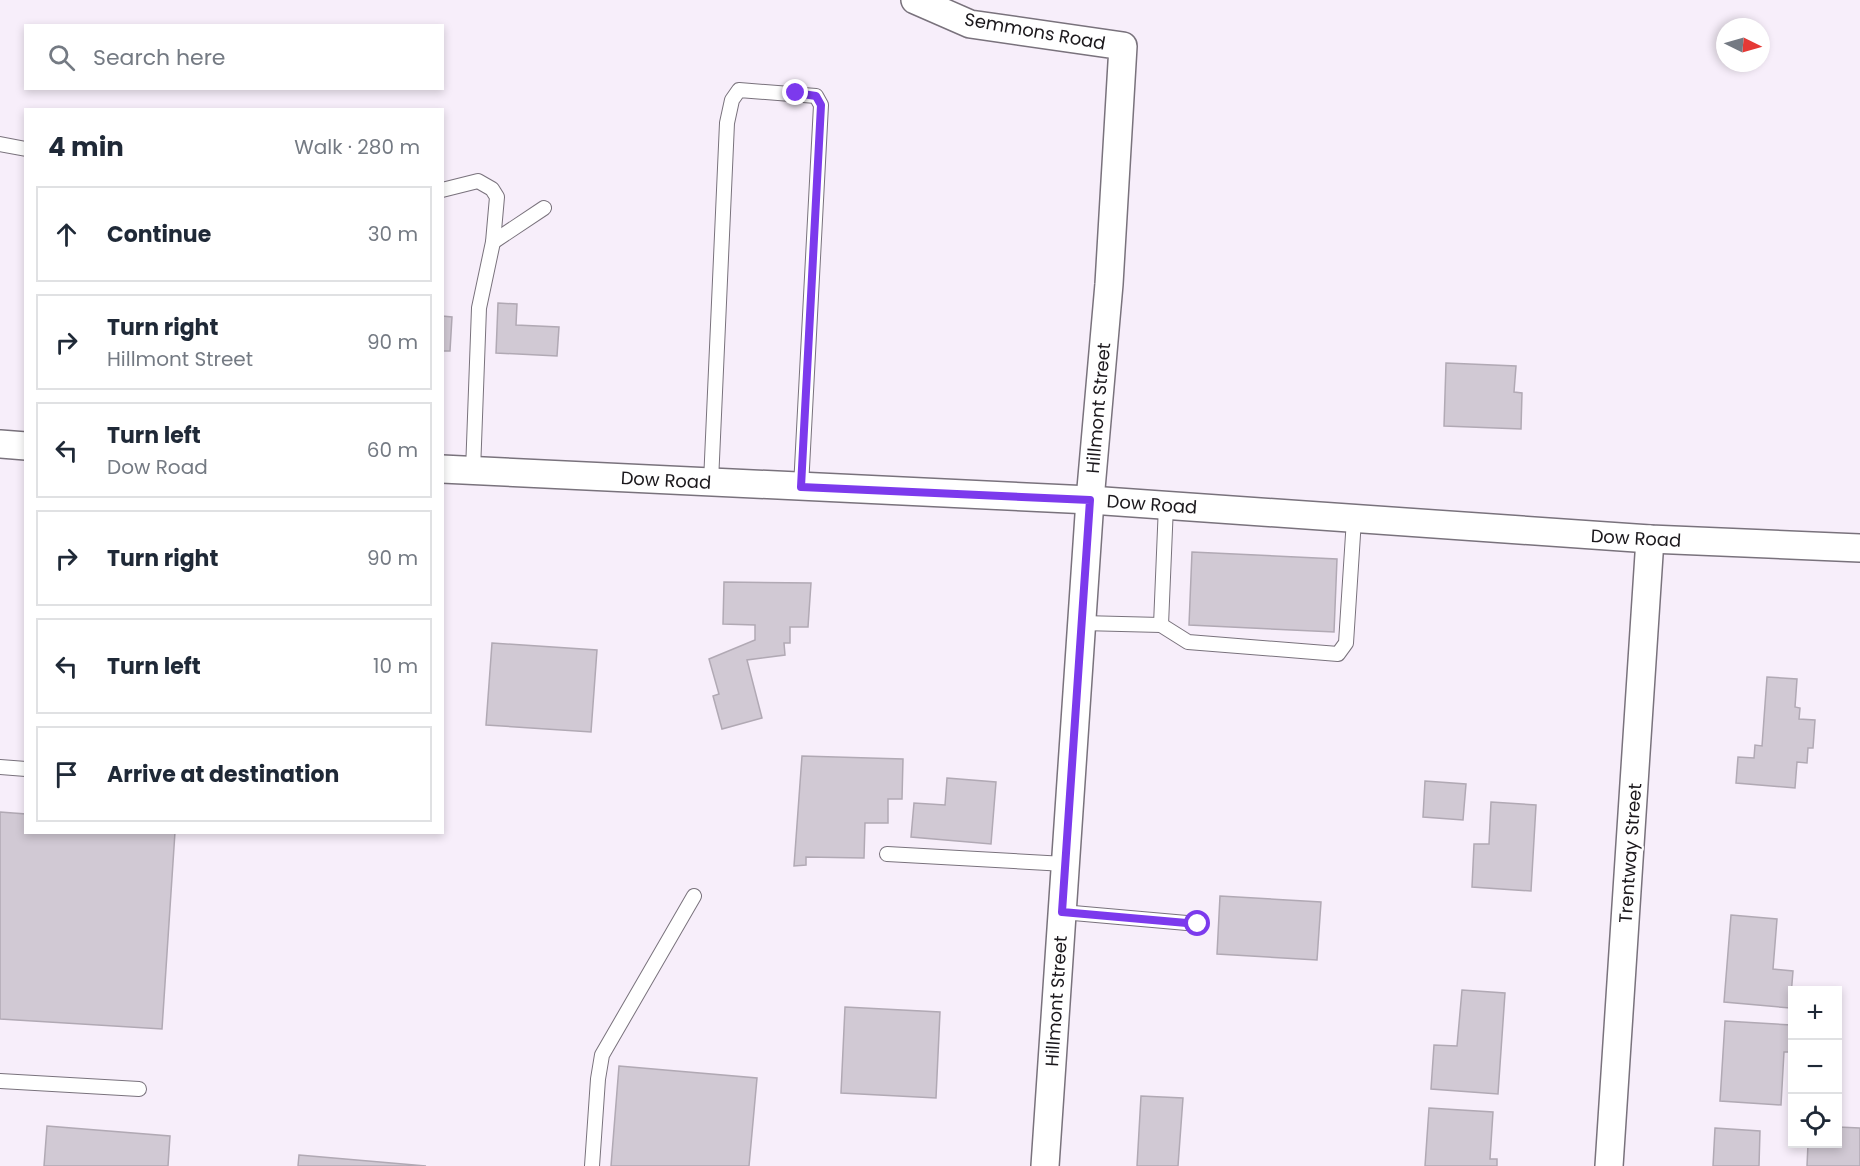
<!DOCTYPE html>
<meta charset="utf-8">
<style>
body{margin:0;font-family:Poppins,sans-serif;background:#f6f6f7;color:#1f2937}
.controls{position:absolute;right:18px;bottom:18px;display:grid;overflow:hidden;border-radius:0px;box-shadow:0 3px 9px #0003}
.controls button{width:54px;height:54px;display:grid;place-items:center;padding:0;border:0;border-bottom:2px solid #e0e1e3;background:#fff;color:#1f2937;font:30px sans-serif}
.compass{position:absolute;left:1716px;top:18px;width:54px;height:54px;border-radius:50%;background:#fff;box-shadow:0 3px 9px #0003;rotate:95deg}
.stop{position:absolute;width:18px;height:18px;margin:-14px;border:4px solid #7c3aed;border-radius:50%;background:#fff}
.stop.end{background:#7c3aed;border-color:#fff;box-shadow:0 2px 6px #0008}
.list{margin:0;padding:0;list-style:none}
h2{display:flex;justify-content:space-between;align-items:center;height:78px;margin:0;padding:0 24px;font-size:26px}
h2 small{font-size:20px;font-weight:400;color:#747a83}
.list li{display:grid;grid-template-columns:39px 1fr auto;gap:18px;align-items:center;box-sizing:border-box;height:96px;margin:0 12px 12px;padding:0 12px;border:2px solid #e0e1e3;border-radius:0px}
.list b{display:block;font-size:22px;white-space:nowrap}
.list p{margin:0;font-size:20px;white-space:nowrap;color:#747a83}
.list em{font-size:20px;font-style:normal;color:#747a83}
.icon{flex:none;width:33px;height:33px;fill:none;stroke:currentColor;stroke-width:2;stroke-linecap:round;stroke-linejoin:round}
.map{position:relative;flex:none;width:1860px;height:1166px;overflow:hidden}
.search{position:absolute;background:#fff;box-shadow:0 3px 9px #0003;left:24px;top:24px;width:420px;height:66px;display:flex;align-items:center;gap:15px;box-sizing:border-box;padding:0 21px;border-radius:0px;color:#747a83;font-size:22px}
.panel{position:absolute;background:#fff;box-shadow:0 3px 9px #0003;left:24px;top:108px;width:420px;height:726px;border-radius:0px}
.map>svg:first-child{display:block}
.building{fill:#d1c9d4;stroke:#b1a9b4;stroke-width:1.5}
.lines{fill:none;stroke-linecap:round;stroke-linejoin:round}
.service-casing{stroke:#79727c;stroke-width:16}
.minor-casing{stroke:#79727c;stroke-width:30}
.service{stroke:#fff;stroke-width:14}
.minor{stroke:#fff;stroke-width:27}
.route{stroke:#7c3aed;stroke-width:8}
.labels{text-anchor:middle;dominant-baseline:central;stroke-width:4.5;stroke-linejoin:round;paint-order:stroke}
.street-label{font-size:18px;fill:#1b181c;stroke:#fff}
</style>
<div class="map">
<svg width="1860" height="1166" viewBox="0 0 1860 1166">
<rect width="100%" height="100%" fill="#f7eefa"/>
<!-- building -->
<g class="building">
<polygon points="498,303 517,304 516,325 559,327 557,356 496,353"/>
<polygon points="442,316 452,317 450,351 442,351"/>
<polygon points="1446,363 1516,366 1514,392 1522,393 1521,429 1444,426"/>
<polygon points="1192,552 1337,559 1334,632 1189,625"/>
<polygon points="724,582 811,583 808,627 790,627 790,643 784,643 785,655 747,660 762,718 722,729 713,696 719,694 709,659 755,640 755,625 723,624"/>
<polygon points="492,643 597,650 591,732 486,725"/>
<polygon points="1767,677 1797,679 1795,707 1800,708 1799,719 1815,720 1813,748 1808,748 1807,763 1797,762 1795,788 1736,783 1738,757 1754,758 1755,745 1762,746"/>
<polygon points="802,756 903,759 902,799 888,799 888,823 865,823 864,858 806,857 806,865 794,866"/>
<polygon points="947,778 996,782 991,844 911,837 914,803 945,805"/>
<polygon points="1425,781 1466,784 1463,820 1423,817"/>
<polygon points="1491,802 1536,805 1531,891 1472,887 1474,844 1489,844"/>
<polygon points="0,812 26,814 26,832 175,832 162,1029 0,1019"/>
<polygon points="1220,896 1321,902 1317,960 1217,954"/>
<polygon points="1731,915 1777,919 1773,969 1793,971 1790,1008 1724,1002"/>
<polygon points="1462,990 1505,993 1498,1094 1431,1089 1434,1045 1457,1046"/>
<polygon points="845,1007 940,1012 936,1098 841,1093"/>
<polygon points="1725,1021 1791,1025 1789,1052 1784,1052 1781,1105 1720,1101"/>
<polygon points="619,1066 757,1078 749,1166 611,1166"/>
<polygon points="1141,1096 1183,1098 1178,1166 1137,1166"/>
<polygon points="1429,1108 1493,1112 1490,1159 1497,1159 1497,1166 1425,1166"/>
<polygon points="47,1126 170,1136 168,1166 44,1166"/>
<polygon points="1838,1127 1860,1128 1860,1166 1807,1166 1808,1144 1838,1144"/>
<polygon points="1715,1128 1760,1131 1759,1166 1713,1166"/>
<polygon points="299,1155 426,1166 298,1166"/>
</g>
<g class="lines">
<defs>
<g id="service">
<polyline points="0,144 26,149"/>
<polyline points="442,190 478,181 492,189 497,197 493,242 479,308 473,471"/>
<polyline points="493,242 544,208"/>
<polyline points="711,482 727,123 732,100 739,90 816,96 821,105 801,487"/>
<polyline points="1082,623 1161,625 1188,642 1338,654 1346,643 1354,519"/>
<polyline points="1161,625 1166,505"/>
<polyline points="0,767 26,769"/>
<polyline points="887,854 1065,864"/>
<polyline points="1062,912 1198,924"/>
<polyline points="0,1081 139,1089"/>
<polyline points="592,1166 598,1079 602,1055 694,896"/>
</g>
<g id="minor">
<polyline points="915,0 970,24 1123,46 1109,284 1090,500 1045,1166"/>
<polyline points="0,444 26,446"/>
<polyline points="442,469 1090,500 1650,539 1860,548"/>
<polyline points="1609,1166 1650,539"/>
</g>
</defs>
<!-- service casing -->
<use href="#service" class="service-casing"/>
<!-- minor casing -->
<use href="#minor" class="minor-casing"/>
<!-- service -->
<use href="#service" class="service"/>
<!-- minor -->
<use href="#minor" class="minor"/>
</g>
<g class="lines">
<!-- route -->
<polyline class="route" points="796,93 816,96 821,105 801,487 1090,500 1062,912 1198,924"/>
</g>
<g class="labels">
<!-- street labels -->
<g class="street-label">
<text transform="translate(1035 31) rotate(10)">Semmons Road</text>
<text transform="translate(1098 408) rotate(-85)">Hillmont Street</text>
<text transform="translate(666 480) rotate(3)">Dow Road</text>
<text transform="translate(1152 504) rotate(4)">Dow Road</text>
<text transform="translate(1636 538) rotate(3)">Dow Road</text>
<text transform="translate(1630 853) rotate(-86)">Trentway Street</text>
<text transform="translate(1056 1001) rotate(-86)">Hillmont Street</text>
</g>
</g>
</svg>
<div class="controls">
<button>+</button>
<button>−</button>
<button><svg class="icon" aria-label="locate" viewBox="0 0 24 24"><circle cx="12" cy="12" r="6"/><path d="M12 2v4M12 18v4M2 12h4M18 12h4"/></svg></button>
</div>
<svg class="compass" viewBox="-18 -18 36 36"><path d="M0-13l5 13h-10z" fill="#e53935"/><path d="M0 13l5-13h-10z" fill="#747a83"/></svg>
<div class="stop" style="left:1198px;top:924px"></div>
<div class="stop end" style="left:796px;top:93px"></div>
<div class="search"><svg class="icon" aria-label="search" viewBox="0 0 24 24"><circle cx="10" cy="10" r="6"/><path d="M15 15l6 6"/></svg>Search here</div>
<section class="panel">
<h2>4 min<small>Walk · 280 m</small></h2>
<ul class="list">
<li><svg class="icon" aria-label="ahead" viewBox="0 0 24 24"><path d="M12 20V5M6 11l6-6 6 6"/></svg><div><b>Continue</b></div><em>30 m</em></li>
<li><svg class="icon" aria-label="right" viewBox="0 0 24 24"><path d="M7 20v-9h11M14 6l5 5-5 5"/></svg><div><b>Turn right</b><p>Hillmont Street</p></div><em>90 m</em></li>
<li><svg class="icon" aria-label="left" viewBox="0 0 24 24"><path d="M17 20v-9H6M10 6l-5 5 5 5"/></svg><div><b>Turn left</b><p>Dow Road</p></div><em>60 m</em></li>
<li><svg class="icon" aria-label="right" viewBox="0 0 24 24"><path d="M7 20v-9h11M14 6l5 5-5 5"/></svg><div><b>Turn right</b></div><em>90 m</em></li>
<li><svg class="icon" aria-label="left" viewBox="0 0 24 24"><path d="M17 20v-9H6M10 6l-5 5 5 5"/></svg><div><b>Turn left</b></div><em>10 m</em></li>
<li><svg class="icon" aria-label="arrive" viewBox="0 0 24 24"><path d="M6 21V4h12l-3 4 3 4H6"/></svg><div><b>Arrive at destination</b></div></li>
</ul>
</section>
</div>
